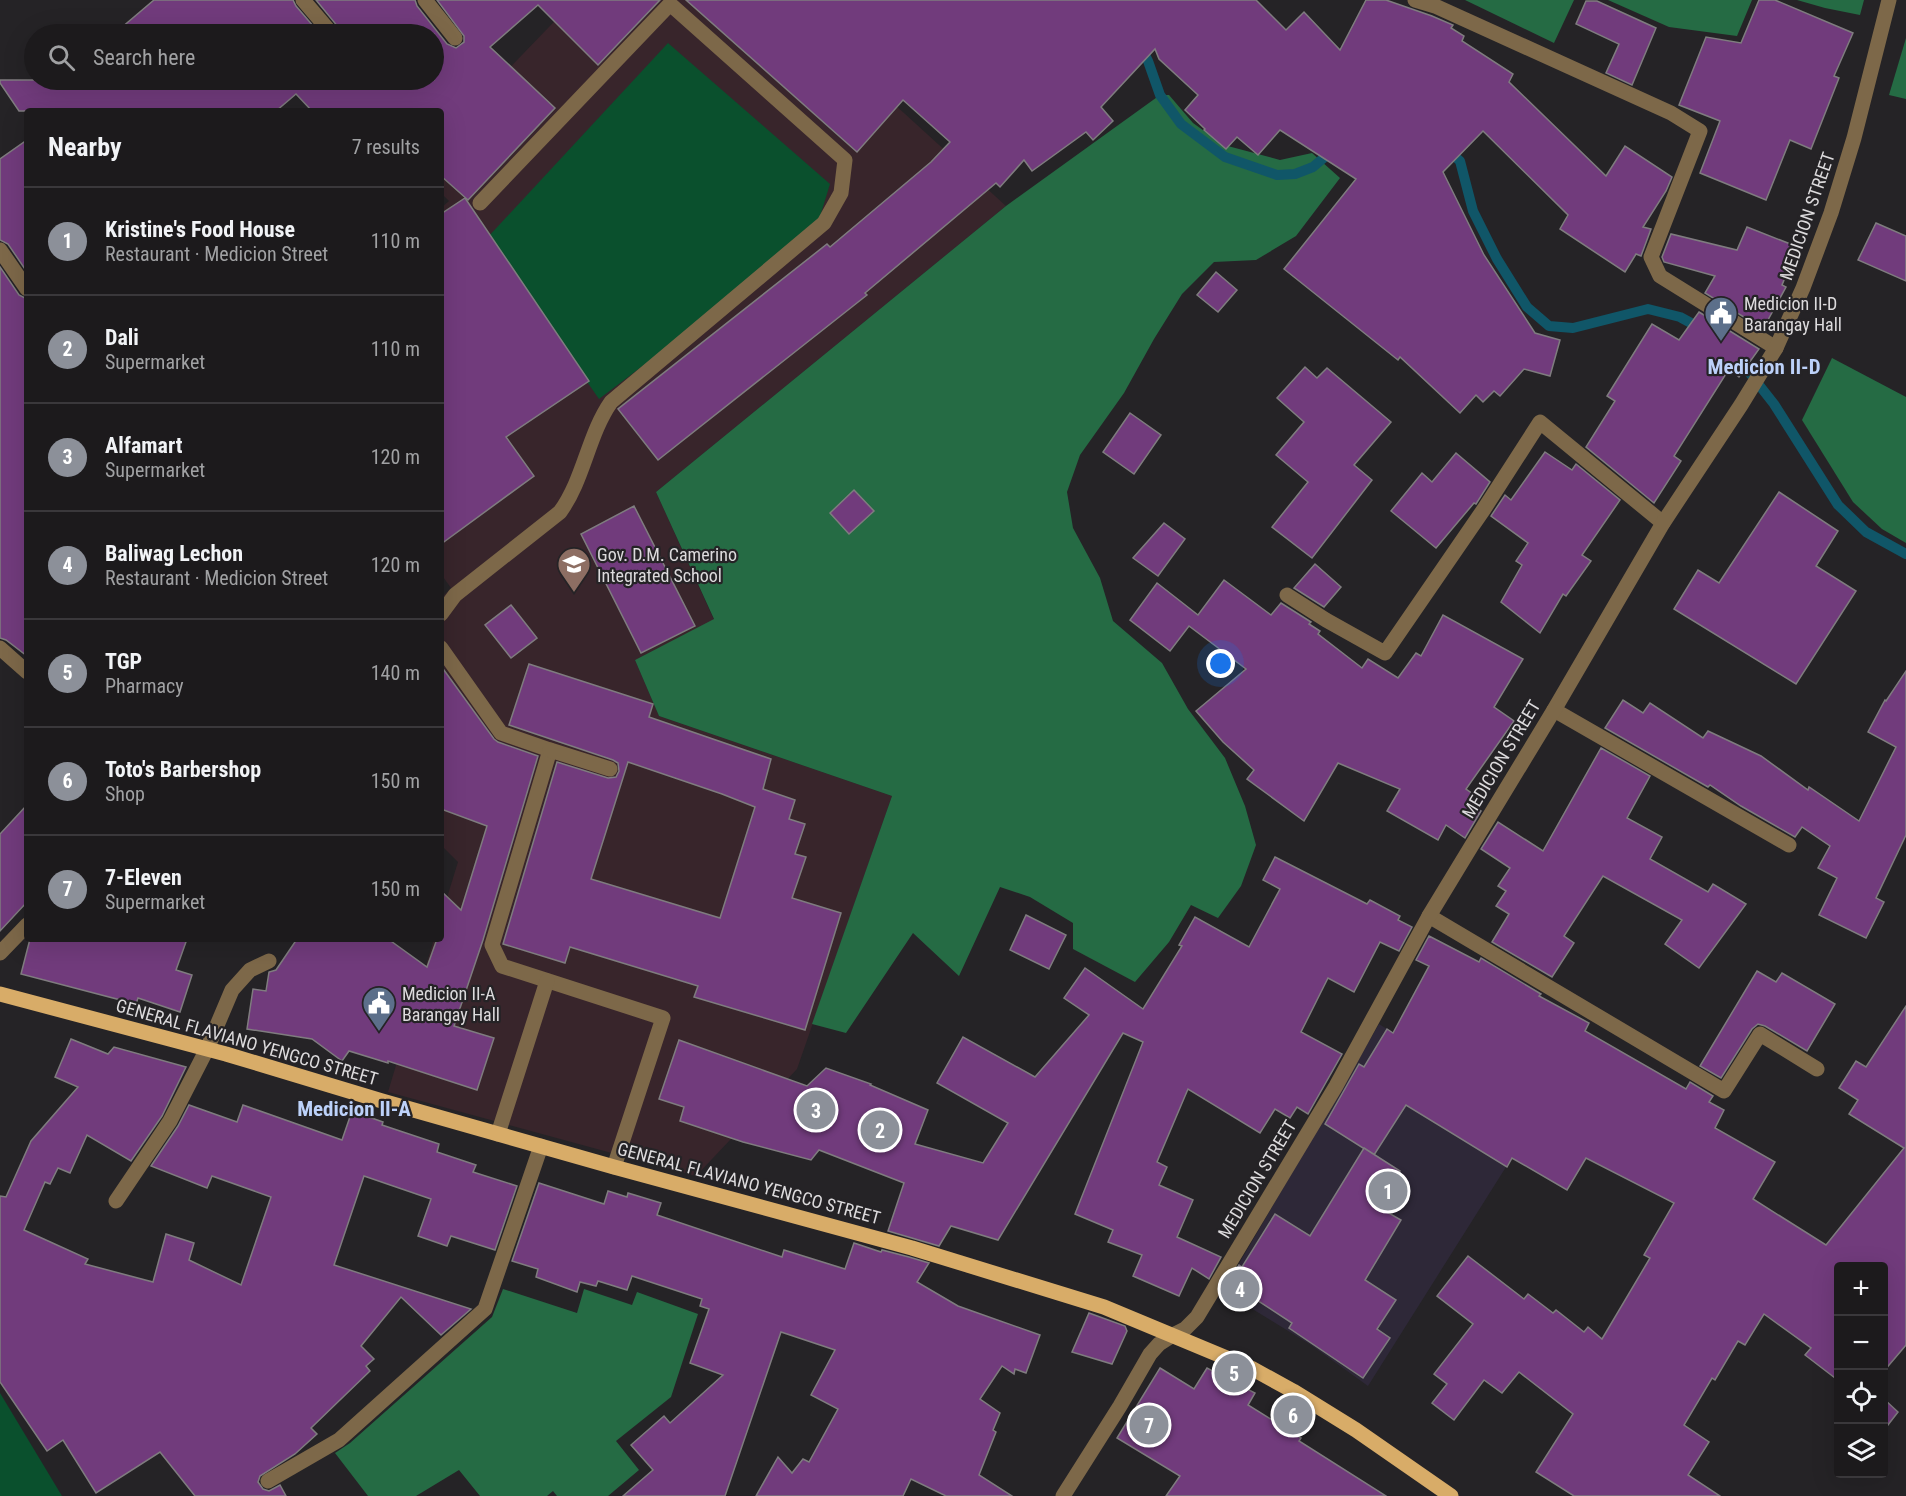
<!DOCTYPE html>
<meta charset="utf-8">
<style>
body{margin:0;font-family:"Roboto Condensed",sans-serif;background:#292729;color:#f1f3f6}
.controls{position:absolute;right:18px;bottom:18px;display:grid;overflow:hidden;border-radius:6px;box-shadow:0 6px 24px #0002}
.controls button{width:54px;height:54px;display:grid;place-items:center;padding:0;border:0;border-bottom:2px solid #3a383b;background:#1c1a1c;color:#f1f3f6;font:30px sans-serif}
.you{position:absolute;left:1221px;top:664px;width:21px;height:21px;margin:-15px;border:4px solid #fff;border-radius:50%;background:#1a73e8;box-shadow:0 0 0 9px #1a73e833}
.badge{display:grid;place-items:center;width:39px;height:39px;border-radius:50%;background:#8c9099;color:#fff;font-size:20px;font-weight:700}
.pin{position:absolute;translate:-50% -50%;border:3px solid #fff;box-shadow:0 2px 6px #0006}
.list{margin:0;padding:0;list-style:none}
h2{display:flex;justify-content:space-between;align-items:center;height:78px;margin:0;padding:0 24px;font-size:26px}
h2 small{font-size:20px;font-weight:400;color:#a0a1a3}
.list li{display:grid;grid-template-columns:39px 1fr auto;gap:18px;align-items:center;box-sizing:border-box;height:108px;padding:0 24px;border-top:2px solid #3a383b}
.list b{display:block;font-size:22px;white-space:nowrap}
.list p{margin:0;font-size:20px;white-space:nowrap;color:#a0a1a3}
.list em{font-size:20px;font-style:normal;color:#a0a1a3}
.icon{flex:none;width:33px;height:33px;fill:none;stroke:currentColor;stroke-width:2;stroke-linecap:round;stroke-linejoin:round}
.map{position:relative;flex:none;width:1906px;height:1496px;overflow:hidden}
.search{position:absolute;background:#1c1a1c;box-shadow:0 6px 24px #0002;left:24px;top:24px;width:420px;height:66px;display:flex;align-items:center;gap:15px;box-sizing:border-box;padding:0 21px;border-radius:33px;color:#a0a1a3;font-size:22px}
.panel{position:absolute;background:#1c1a1c;box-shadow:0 6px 24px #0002;left:24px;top:108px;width:420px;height:834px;border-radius:6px}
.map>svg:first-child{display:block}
.commercial{fill:#2e2838}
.education{fill:#38252b}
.green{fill:#0a502d}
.forest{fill:#256b44}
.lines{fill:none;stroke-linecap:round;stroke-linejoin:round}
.stream{stroke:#105668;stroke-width:10}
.building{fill:#713b7c;stroke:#7f7c7f;stroke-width:1.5;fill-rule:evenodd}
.minor{stroke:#7d6849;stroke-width:15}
.major{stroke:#d8ac68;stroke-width:15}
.labels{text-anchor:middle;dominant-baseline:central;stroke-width:4.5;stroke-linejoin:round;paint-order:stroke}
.street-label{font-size:18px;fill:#dddbdd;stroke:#252326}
.poi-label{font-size:18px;fill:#dddbdd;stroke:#252326;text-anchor:start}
.quarter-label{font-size:21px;font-weight:bold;fill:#bcd1f9;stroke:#252326}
</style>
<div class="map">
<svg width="1906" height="1496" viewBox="0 0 1906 1496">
<rect width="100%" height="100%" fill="#252326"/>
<!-- commercial -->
<polygon class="commercial" points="1379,1024 1535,1121 1368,1386 1311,1345 1223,1291"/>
<!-- education -->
<polygon class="education" points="575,0 780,0 1006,206 656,492 714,620 635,660 659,716 892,796 797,1069 696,1176 388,1092 434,939 441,939 441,917 458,862 441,845 441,598 451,588 441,574 441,208 449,201 441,193 441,139"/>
<!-- green -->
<g class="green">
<polygon points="668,43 830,184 814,236 599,399 487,238"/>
<polygon points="0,1393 62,1496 0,1496"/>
</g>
<!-- forest -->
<g class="forest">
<polygon points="1465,0 1574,0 1554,43"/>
<polygon points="1608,0 1752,0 1737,36 1669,27"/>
<polygon points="1797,0 1864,0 1860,15 1825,8"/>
<polygon points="1906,38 1906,99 1889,95"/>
<polygon points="1160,95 1169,95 1193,123 1224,145 1280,160 1312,153 1340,178 1296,236 1256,260 1214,262 1182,294 1154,339 1124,393 1080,455 1067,492 1073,528 1100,578 1113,621 1162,663 1188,709 1225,758 1245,806 1256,845 1241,886 1218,918 1191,905 1169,942 1135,982 1073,949 1073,923 1030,897 1000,887 959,976 913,933 846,1033 812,1024 892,796 659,716 635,660 714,619 656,492 1006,206"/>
<polygon points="1832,358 1906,397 1906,543 1882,529 1853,502 1802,420"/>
<polygon points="503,1289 577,1313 584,1289 632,1305 637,1292 698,1314 671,1397 616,1441 639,1470 608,1496 557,1496 553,1491 547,1496 480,1496 459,1470 416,1496 368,1496 335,1453 350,1443 492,1317"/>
</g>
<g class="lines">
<!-- stream -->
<g class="stream">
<polyline points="1140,45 1148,61 1160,95 1181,124 1225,157 1277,175 1295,174 1313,167 1333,150"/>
<polyline points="1446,149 1460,161 1473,211 1497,259 1527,307 1549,326 1573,328 1648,309 1680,317 1702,329"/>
<polyline points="1737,357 1774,404 1838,505 1866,532 1906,554"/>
</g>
</g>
<!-- building -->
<g class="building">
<polygon points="154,0 293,0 296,6 320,34 114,34"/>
<polygon points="316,0 415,0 417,6 447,44 456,48 464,42 464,36 437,0 660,0 598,65 538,5 490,47 555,108 468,200 441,176 441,111 312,111 296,94 276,111 19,111 0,83 0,80 434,80 434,34 341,34 339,28"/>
<polygon points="686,0 1256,0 1286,30 1304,12 1340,50 1366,0 1386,0 1432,16 1453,25 1451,28 1464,36 1462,41 1513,74 1509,82 1606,176 1625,146 1672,177 1666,191 1643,227 1651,229 1641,256 1636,254 1625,272 1560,229 1568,215 1483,131 1443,172 1484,255 1535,333 1560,340 1550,376 1524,369 1500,396 1494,391 1483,402 1476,395 1460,413 1400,357 1398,360 1284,269 1356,179 1280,130 1258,155 1237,137 1226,149 1204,130 1205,129 1185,110 1198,95 1159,59 1155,49 1101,107 1113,121 1093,140 1086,132 1032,171 1024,160 1000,187 996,183 865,293 867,295 658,460 618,409 827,244 830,247 931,162 950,142 903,100 857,152"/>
<polygon points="1759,0 1775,0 1853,33 1834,76 1839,78 1811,149 1790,140 1766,200 1700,173 1720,121 1679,105 1706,37 1741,43"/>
<polygon points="1586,1 1597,1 1656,28 1632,85 1606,73 1619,44 1576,24"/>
<polygon points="27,140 27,272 8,244 0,240 0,159"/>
<polygon points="465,198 589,381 506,437 534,476 441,544 441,214"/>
<polygon points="1876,223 1906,236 1906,281 1858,260"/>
<polygon points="1747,227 1798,247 1782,285 1786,287 1763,329 1705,293 1715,276 1664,262 1662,257 1671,234 1737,250"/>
<polygon points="0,267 19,295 27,299 27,656 6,640 0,638"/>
<polygon points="1216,272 1237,290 1218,312 1197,295"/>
<polygon points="1699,312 1759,349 1739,377 1729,369 1674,456 1681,461 1654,503 1586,447 1615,401 1607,396 1652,324 1679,340"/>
<polygon points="1305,367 1317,378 1327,368 1391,422 1354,465 1372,480 1312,558 1272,527 1308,482 1276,455 1304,422 1277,398"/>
<polygon points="1130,413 1161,435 1134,474 1103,452"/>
<polygon points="1545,452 1572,470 1576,464 1620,500 1582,555 1591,561 1566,596 1563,594 1540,633 1501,602 1522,565 1516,561 1528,543 1491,516 1505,495 1511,500"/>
<polygon points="1456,453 1490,482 1476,504 1474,503 1436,548 1391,511 1422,473 1432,482"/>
<polygon points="854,490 874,511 849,534 830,513"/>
<polygon points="1779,492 1838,531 1816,566 1856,591 1796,684 1674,609 1698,570 1719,583"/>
<polygon points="634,506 695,626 641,653 581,534"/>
<polygon points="1164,523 1185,539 1158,576 1133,558"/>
<polygon points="1315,564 1341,587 1324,607 1294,588"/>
<polygon points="1224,580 1271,615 1281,603 1311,622 1309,624 1320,631 1318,634 1362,668 1368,659 1398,678 1416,653 1421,656 1443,615 1523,659 1494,707 1514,721 1466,789 1473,794 1469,803 1481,811 1465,838 1446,825 1438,840 1387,811 1400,789 1338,763 1304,821 1247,779 1254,770 1223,742 1196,711 1246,669 1189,626 1170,651 1130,620 1157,583 1198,615"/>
<polygon points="511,605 537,638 511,658 485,625"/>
<path d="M529,664L653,704L649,717L771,759L763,789L795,800L789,819L805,824L795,854L806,857L792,898L841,913L805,1030L694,997L698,986L570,947L565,963L503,944L557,762L608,778L616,777L619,771L618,763L613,760L509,725ZM628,762L722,794L755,807L720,918L591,879Z"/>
<polygon points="441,666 494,739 498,742 538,756 483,940 454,1026 494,1038 477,1090 388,1061 388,1063 349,1051 342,1061 312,1039 247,1029 253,989 266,991 269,972 276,970 297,939 388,939 427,967 437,939 441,939 441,891 461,910 487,826 441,809"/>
<polygon points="1906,671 1906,835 1876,898 1884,902 1866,938 1819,915 1837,878 1818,868 1830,846 1802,827 1795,837 1741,806 1710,785 1708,787 1605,728 1623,700 1643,713 1650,703 1703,738 1708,731 1761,756 1808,790 1809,787 1859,821 1896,747 1868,732 1885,700 1886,701"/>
<polygon points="1601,748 1650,776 1627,818 1662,837 1650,859 1708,892 1713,884 1746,904 1699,968 1665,944 1682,920 1603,876 1564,936 1574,943 1552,977 1492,942 1509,914 1496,906 1506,891 1498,886 1510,868 1481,849 1498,822 1543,851"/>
<polygon points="27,805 27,902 0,931 0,834"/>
<polygon points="1275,857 1367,904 1370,900 1400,916 1398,920 1412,927 1399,951 1380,942 1354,992 1328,978 1301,1032 1342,1054 1308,1114 1297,1107 1290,1118 1275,1109 1260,1133 1188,1089 1157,1162 1167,1167 1159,1185 1193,1200 1177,1237 1221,1257 1209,1279 1192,1268 1179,1296 1133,1276 1142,1255 1108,1242 1113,1230 1075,1214 1143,1042 1123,1033 998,1240 951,1226 939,1246 888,1231 904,1183 819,1150 811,1160 743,1142 680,1121 684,1107 659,1099 679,1040 807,1086 826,1068 871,1084 870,1085 928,1110 915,1144 983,1163 1008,1123 937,1083 963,1037 1035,1077 1089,1015 1064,998 1085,968 1143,1009 1182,946 1179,945 1195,917 1249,947 1280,889 1263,880"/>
<polygon points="1026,915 1066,935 1049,969 1010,950"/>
<polygon points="1429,936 1479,962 1481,958 1541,994 1539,996 1589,1023 1585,1031 1686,1089 1690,1082 1713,1096 1709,1102 1724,1110 1715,1128 1775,1162 1753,1199 1826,1245 1904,1148 1849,1114 1858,1100 1839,1088 1856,1061 1866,1067 1906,1006 1906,1345 1884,1371 1884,1266 1839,1266 1839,1381 1805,1355 1811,1348 1764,1314 1745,1345 1738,1341 1715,1380 1712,1378 1684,1425 1709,1442 1688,1475 1720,1496 1574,1496 1536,1472 1573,1414 1519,1372 1502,1393 1484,1380 1454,1420 1432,1403 1447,1384 1434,1374 1473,1324 1437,1296 1468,1256 1524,1299 1528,1294 1553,1313 1556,1310 1584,1332 1588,1327 1602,1339 1650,1258 1644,1255 1674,1203 1586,1158 1567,1190 1512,1158 1507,1167 1406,1105 1374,1155 1325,1124 1359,1064 1364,1067 1387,1029 1393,1033 1429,966 1416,960"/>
<polygon points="30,939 187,939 176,970 192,975 180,1012 138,998 136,1004 21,974"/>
<polygon points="1757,971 1776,982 1782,973 1835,1004 1807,1051 1765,1026 1758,1024 1752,1029 1721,1078 1700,1066"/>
<polygon points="71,1039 108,1054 114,1047 186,1067 162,1116 131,1161 87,1135 70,1173 58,1168 50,1184 45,1182 24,1230 88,1259 85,1264 153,1282 166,1234 194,1243 189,1260 241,1285 271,1197 212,1176 207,1188 151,1166 178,1126 189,1105 237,1122 243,1105 342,1140 352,1111 383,1122 382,1125 439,1144 437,1152 476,1165 473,1172 517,1186 495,1250 451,1236 447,1246 418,1236 431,1199 364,1176 334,1265 471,1309 441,1335 401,1297 361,1346 374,1359 366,1366 370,1371 311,1428 317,1434 295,1454 260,1476 258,1482 263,1489 269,1491 280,1485 286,1496 195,1496 160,1452 96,1493 63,1440 47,1451 0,1382 0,1196 6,1197 31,1141 78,1087 55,1077"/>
<polygon points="1364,1148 1400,1171 1378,1207 1401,1220 1365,1280 1396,1300 1377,1329 1390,1338 1363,1378 1289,1328 1292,1323 1246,1293 1242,1299 1225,1289 1239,1265 1242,1267 1275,1214 1310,1236"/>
<polygon points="539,1183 604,1204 608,1191 627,1197 628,1193 661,1203 657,1215 782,1257 784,1250 845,1269 854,1243 881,1252 882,1250 909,1257 929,1263 917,1282 958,1306 1040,1335 1026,1373 1015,1369 1014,1374 1002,1366 980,1399 1000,1413 993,1430 996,1432 979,1475 1012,1496 946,1496 911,1479 903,1496 756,1496 778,1457 792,1473 803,1459 809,1462 838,1409 811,1395 835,1350 781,1332 725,1496 623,1496 653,1470 631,1445 664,1416 670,1423 723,1375 690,1363 709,1309 700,1306 702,1299 632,1276 627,1290 598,1281 596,1286 580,1282 577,1292 536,1277 538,1269 512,1261"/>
<polygon points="1089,1313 1125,1326 1127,1331 1112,1364 1072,1352"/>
<polygon points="1160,1368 1194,1389 1207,1368 1255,1393 1248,1405 1301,1438 1299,1441 1386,1496 1166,1496 1180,1476 1117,1438"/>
<polygon points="1884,1399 1898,1412 1884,1430"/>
</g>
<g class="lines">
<!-- minor -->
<g class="minor">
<polyline points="303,0 332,34"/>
<polyline points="425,0 455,38"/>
<polyline points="1415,0 1435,6 1671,113 1700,131 1651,257 1660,276 1776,348"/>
<polyline points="0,250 27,289"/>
<polyline points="1287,595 1326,620 1385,653 1484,509 1540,422 1663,523"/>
<path d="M441,614L455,595L560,512C584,479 588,435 611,402L824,223L841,193L845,160L670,4L480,203"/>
<polyline points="0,648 27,672"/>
<polyline points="441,648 501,733 550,750 492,945 502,966 663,1018 614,1167"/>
<polyline points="1554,710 1789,845"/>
<polyline points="550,750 610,769"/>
<polyline points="1429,916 1724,1091 1760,1034 1817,1069"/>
<polyline points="0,953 27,925"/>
<polyline points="498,1134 547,981"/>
<polyline points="116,1201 170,1121 207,1049 232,990 250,970 269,961"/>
<polyline points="268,1481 339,1440 485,1309 541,1146"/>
<polyline points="1063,1496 1120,1406 1150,1354 1159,1344 1173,1335 1185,1329 1197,1317 1336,1086 1429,916 1554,710 1663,523 1741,405 1776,348 1803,288 1831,213 1854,138 1889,0"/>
</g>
<!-- major -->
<polyline class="major" points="0,994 226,1054 382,1101 614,1167 912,1248 1104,1307 1253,1369 1293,1391 1356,1430 1451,1496"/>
</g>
<!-- icons -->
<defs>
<symbol id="civic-pin" viewBox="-11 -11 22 30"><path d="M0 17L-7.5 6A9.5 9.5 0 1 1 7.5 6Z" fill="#5c6f8a" stroke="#252326"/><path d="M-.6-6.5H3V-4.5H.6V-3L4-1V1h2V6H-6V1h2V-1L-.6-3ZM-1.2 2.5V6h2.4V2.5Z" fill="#fff"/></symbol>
<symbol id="school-pin" viewBox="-11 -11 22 30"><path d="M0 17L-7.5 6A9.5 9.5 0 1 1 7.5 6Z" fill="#8d6e63" stroke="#252326"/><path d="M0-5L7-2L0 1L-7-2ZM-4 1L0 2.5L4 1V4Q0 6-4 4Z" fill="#fff"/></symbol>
</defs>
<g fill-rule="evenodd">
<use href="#civic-pin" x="1702" y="294" width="38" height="52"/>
<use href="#school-pin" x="555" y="545" width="38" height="52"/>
<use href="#civic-pin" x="360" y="984" width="38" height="52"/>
</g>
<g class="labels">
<!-- street labels -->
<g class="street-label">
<text transform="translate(1807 216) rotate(-71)">MEDICION STREET</text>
<text transform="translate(1501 759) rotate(-59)">MEDICION STREET</text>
<text transform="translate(247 1042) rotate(16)">GENERAL FLAVIANO YENGCO STREET</text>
<text transform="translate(1257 1179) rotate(-59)">MEDICION STREET</text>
<text transform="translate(749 1183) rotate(15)">GENERAL FLAVIANO YENGCO STREET</text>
</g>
<!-- poi labels -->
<g class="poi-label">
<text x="1744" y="303">Medicion II-D<tspan x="1744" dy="21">Barangay Hall</tspan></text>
<text x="597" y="554">Gov. D.M. Camerino<tspan x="597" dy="21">Integrated School</tspan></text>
<text x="402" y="993">Medicion II-A<tspan x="402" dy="21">Barangay Hall</tspan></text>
</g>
<!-- quarter labels -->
<g class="quarter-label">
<text x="1764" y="367">Medicion II-D</text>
<text x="354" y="1109">Medicion II-A</text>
</g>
</g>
</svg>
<div class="controls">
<button>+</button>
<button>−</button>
<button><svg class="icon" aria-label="locate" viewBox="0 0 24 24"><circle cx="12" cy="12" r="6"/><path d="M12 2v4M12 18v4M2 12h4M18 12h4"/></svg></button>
<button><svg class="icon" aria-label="layers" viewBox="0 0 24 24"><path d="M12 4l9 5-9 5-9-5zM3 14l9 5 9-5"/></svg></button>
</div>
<div class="you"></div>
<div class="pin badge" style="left:1388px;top:1191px">1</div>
<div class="pin badge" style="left:880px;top:1130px">2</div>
<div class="pin badge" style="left:816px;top:1110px">3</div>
<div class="pin badge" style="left:1240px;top:1289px">4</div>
<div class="pin badge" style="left:1234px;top:1373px">5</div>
<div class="pin badge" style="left:1293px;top:1415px">6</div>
<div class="pin badge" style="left:1149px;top:1425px">7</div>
<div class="search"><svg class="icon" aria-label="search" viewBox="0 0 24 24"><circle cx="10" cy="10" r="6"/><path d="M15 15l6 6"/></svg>Search here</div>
<section class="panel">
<h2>Nearby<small>7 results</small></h2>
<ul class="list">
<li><span class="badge">1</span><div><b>Kristine's Food House</b><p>Restaurant · Medicion Street</p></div><em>110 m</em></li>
<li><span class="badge">2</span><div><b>Dali</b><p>Supermarket</p></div><em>110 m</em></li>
<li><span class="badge">3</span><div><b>Alfamart</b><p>Supermarket</p></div><em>120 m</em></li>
<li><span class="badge">4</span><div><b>Baliwag Lechon</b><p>Restaurant · Medicion Street</p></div><em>120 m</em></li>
<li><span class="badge">5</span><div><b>TGP</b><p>Pharmacy</p></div><em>140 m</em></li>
<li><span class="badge">6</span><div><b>Toto's Barbershop</b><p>Shop</p></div><em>150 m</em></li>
<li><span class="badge">7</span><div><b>7-Eleven</b><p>Supermarket</p></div><em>150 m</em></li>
</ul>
</section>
</div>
